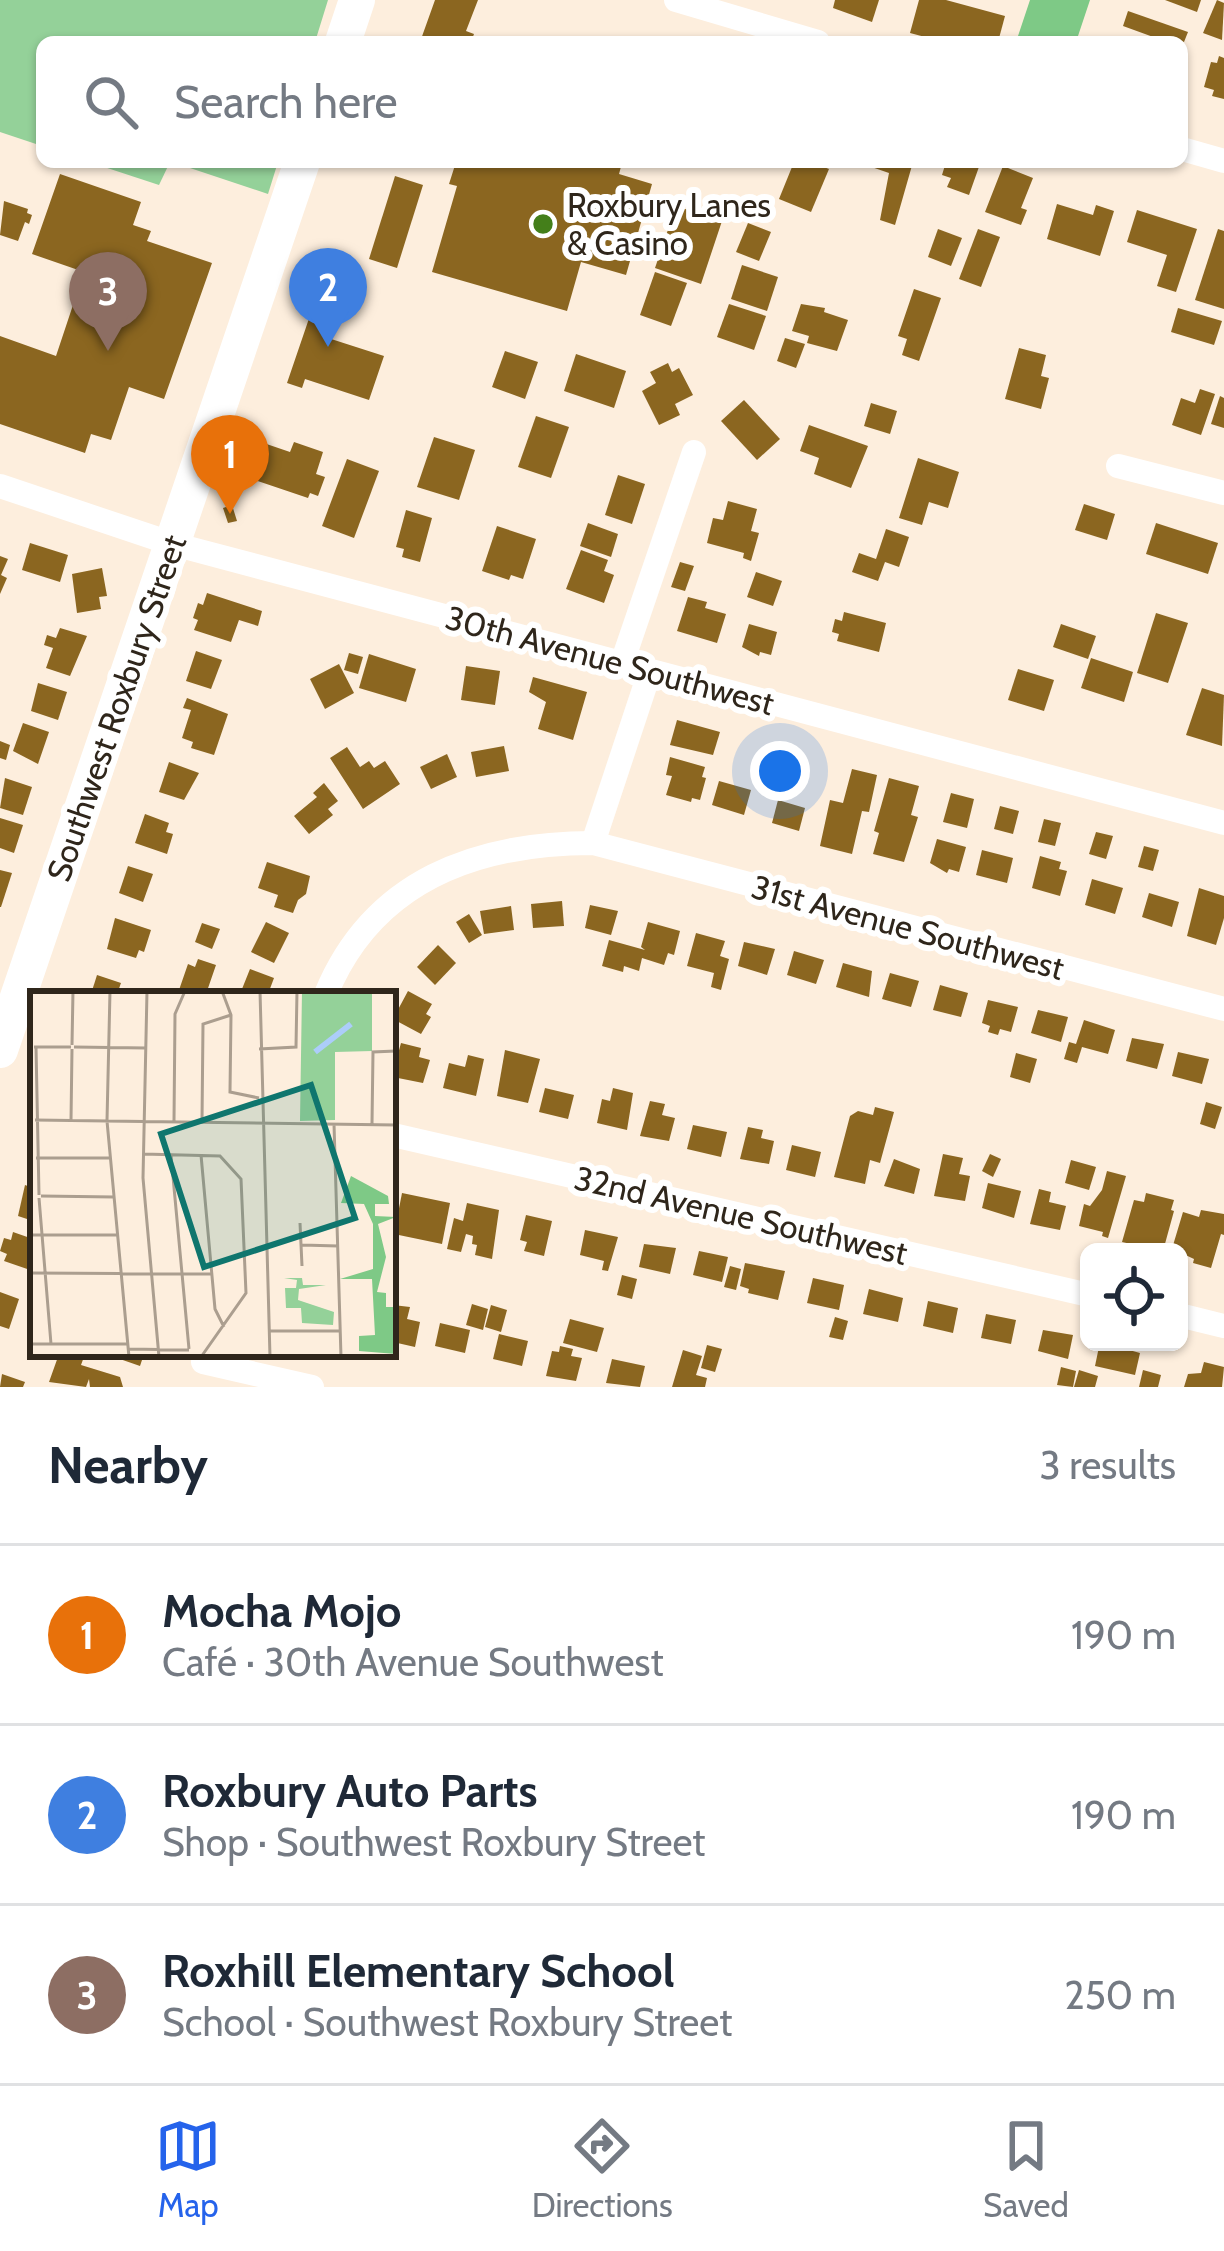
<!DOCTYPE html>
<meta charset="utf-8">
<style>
body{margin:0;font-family:Cabin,sans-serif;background:#f2f2f3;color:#1f2937}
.controls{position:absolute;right:36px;bottom:36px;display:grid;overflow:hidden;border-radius:18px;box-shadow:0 3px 9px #0004}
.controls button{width:108px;height:108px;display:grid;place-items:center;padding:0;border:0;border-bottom:3px solid #e0e1e3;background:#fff;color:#1f2937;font:60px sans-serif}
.you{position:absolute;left:780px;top:771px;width:42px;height:42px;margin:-30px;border:9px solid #fff;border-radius:50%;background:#1a73e8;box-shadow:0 0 0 18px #1a73e833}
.badge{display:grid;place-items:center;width:78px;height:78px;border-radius:50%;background:#2563eb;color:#fff;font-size:39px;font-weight:700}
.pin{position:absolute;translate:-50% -99px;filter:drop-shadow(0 3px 6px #0008)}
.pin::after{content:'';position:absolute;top:63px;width:42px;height:36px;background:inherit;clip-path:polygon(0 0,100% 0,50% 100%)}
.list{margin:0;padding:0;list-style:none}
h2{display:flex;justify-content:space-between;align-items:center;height:156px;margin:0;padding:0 48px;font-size:51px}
h2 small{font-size:39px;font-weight:400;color:#747a83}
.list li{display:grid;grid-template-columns:78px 1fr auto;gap:36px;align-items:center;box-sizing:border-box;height:180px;padding:0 48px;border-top:3px solid #e0e1e3}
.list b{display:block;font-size:45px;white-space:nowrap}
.list p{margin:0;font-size:39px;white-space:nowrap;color:#747a83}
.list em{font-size:39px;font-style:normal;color:#747a83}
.icon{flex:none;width:66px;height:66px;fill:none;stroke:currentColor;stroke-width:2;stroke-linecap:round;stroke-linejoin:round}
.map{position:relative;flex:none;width:1224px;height:1387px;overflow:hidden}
.search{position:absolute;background:#fff;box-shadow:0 3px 9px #0004;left:36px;right:36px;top:36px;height:132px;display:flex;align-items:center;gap:30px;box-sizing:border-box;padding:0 42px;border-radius:18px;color:#747a83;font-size:45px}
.sheet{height:696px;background:#fff}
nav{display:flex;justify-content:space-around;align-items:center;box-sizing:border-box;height:168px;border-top:3px solid #e0e1e3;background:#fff;font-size:33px;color:#747a83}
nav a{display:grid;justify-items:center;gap:6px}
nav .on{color:#2563eb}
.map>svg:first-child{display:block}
.green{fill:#94d199}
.forest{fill:#7ec986}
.building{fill:#8b6620}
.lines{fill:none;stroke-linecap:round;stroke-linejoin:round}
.street{stroke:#fff;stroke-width:24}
.secondary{stroke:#fff;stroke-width:36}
.poi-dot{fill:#447f1a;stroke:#fff;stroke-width:4.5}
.labels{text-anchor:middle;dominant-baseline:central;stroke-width:12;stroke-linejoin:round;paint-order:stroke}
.poi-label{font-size:33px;fill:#2f261b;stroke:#fff;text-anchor:start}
.street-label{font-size:33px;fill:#2f261b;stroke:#fff}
.inset-river{fill:none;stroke:#accdfa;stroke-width:6}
.inset-road{fill:none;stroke:#ab9e8f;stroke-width:3}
.view{fill:#0f766e;fill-opacity:0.15;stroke:#0f766e;stroke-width:6}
.inset-edge{fill:none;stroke:#2f261b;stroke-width:6}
</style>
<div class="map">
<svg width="1224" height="1387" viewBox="0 0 1224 1387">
<rect width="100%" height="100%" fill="#fdeedd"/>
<!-- green -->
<g class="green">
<polygon points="0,0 328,0 315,42 42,42 42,146 0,132"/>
<polygon points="89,162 170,162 159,185"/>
<polygon points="172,162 278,162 268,194"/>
</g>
<!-- forest -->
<polygon class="forest" points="1030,0 1090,0 1076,42 1016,42"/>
<!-- building -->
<g class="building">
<polygon points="435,0 478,0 466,31 474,34 471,42 420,42"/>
<polygon points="835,0 879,0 872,22 833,8"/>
<polygon points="919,0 946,0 1005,16 998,42 944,42 910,33"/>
<polygon points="1165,0 1201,0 1197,12"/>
<polygon points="1217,0 1224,3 1222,40 1203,33"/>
<polygon points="1128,11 1188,32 1184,42 1167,42 1123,26"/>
<polygon points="1219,56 1224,58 1224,99 1212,96 1214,90 1204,87 1211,62 1217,63"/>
<polygon points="456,162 622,163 619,174 652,184 626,275 581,262 567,311 432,272 457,186 449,184"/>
<polygon points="794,162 811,162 829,169 811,212 779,199"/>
<polygon points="857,162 913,162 895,225 880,220 889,173"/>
<polygon points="946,162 980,164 969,195 947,187 951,178 942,175"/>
<polygon points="1003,166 1033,178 1021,208 1027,210 1021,225 985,212"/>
<polygon points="60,174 141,202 133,225 151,231 147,241 212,263 164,399 129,387 111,440 91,434 85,453 0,424 0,336 56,356 84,272 32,254"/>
<polygon points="395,176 423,185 397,268 369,259"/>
<polygon points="4,201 28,209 27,213 32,215 29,224 25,222 18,241 0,235"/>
<polygon points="1057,204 1093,215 1096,205 1114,211 1100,256 1047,239"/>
<polygon points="676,206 722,221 701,284 655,268"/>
<polygon points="1137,210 1197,229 1176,292 1157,286 1167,255 1127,242"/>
<polygon points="748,223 771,232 759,261 736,252"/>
<polygon points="938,229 962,238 951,266 928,257"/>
<polygon points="978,229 1000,237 981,287 959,279"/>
<polygon points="1218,229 1224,231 1224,309 1195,300"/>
<polygon points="742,265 778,277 767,311 731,299"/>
<polygon points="655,272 687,283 671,326 640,315"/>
<polygon points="914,289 941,298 919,361 902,355 907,339 898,336"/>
<polygon points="316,298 338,306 328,338 384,356 369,400 305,379 302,388 287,383"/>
<polygon points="729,304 766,316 754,350 717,337"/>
<polygon points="801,304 825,308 824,312 848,320 837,351 807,343 809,336 792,331"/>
<polygon points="1178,308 1222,321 1214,345 1171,332"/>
<polygon points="785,338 805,344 796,368 777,361"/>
<polygon points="1019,348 1046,355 1041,376 1049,378 1041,409 1005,399"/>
<polygon points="505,351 538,362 525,399 492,387"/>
<polygon points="576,354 626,371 614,408 564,391"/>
<polygon points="668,363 672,372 679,368 693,395 675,404 680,415 659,425 642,391 656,383 650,372"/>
<polygon points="1200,389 1215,394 1201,435 1172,425 1181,398 1195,403"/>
<polygon points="1220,396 1224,398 1224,428 1211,424"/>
<polygon points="744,400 780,439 757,460 721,421"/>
<polygon points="871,403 897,411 890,434 864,426"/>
<polygon points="536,416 569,427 551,478 518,467"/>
<polygon points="809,425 868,446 851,488 814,474 819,458 800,451"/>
<polygon points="243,436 290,452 294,442 323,452 316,474 325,477 318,496 310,493 308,498 231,472"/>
<polygon points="434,437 475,450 459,500 417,487"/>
<polygon points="918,458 959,472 948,508 929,502 922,525 899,518"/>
<polygon points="347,459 379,471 354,538 322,526"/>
<polygon points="618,475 645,484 632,524 605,515"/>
<polygon points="728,501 757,509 751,531 759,533 751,561 743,558 744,553 707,543 713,518 723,520"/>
<polygon points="1084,504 1115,514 1107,540 1075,530"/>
<polygon points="232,505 237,521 228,523 223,508"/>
<polygon points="406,510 432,518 420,562 402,557 404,549 396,547"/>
<polygon points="588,523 618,534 611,557 580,546"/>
<polygon points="1156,523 1218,543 1208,574 1146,554"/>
<polygon points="497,526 536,539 523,579 511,575 509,580 482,571"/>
<polygon points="886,529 909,537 899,567 885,562 878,581 852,572 859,553 876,559"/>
<polygon points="30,543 68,555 60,582 22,570"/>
<polygon points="581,550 608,560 604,571 614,575 604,603 566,589"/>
<polygon points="0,556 8,559 1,575 7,578 0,594"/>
<polygon points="680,562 694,566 685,591 671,587"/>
<polygon points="102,568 107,596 99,597 101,609 77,613 72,574"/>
<polygon points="756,572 782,581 773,606 747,597"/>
<polygon points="207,593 262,611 258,626 239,620 231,642 194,630 198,620 193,618 198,603 203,605"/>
<polygon points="688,597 707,602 705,608 726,614 717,643 677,631"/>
<polygon points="844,612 886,623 879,652 837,641 839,634 832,632 835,619 842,621"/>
<polygon points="1156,613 1188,623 1168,683 1137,673"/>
<polygon points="749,624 777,632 771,655 760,652 759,656 742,647"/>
<polygon points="1061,624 1096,636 1088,659 1053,647"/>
<polygon points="60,628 87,636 70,676 46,668 53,648 44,645 47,635 56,638"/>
<polygon points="196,651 222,660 211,689 186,681"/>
<polygon points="349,653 363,657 358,674 344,670"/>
<polygon points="369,654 416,669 406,702 359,688"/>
<polygon points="1091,658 1133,672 1124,702 1081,688"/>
<polygon points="339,664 354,693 325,709 310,679"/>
<polygon points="466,666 500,671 495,705 461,700"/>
<polygon points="1018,669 1054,680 1044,711 1008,700"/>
<polygon points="533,677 587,692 573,740 538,729 546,702 529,692"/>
<polygon points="38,683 67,692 58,720 31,711"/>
<polygon points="1202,688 1224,695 1222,746 1186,735"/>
<polygon points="187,698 228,714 214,755 191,748 193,742 182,738 191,710 183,708"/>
<polygon points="677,720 720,732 713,755 670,745"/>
<polygon points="23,723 49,732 38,764 13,751"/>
<polygon points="0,741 10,745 6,760 0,758"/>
<polygon points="504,746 509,771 476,777 471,752"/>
<polygon points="347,747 360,767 369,761 374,768 385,761 400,784 363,809 330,758"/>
<polygon points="447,754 457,777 431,789 420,767"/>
<polygon points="670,757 705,767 702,777 706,778 700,800 692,798 691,802 666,795 672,776 666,775"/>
<polygon points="169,762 199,773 184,800 159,792"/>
<polygon points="852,769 877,775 869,812 862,811 852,854 820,846 830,800 843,803"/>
<polygon points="5,778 32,787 23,815 0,808"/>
<polygon points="889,778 919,786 911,815 918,817 904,862 873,854 879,833 874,831"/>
<polygon points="719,781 751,790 744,815 712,805"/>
<polygon points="324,783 338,801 328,809 333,815 309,834 294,816 317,797 313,793"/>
<polygon points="951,793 974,799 967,828 943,822"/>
<polygon points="778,800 805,808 799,831 772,823"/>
<polygon points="1000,806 1019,811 1013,834 994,829"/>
<polygon points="145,814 169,823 166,832 173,834 167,854 135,843"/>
<polygon points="0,818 23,825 14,853 0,848"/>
<polygon points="1044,819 1061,823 1055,846 1038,842"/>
<polygon points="1096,832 1113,836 1106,859 1089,854"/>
<polygon points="937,839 966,847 959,872 949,869 947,873 930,863"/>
<polygon points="1144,846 1159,850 1153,871 1138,867"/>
<polygon points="982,850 1013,858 1007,883 976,875"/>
<polygon points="1040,856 1061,862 1059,869 1067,871 1060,896 1032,888"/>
<polygon points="267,862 310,876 306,894 298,900 293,913 274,907 278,895 258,888"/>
<polygon points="128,866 153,874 143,902 119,893"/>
<polygon points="0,870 12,873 1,907 0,907"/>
<polygon points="1092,879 1123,888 1115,914 1085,905"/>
<polygon points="1199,888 1224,896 1224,918 1216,945 1187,936"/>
<polygon points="1149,893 1179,902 1172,927 1142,917"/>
<polygon points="562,901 564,926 533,928 531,904"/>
<polygon points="590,905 618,911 611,935 585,928"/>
<polygon points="511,906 514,930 484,934 480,911"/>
<polygon points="469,914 482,935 469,943 456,922"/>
<polygon points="115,918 151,930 144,952 139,950 136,958 107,949"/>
<polygon points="266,922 289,933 274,963 251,952"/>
<polygon points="648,922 680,931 674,955 668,953 664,965 642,958 639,971 624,966 623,972 602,966 609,940 645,950 641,947"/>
<polygon points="202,923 220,929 212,949 195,942"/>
<polygon points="696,933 725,941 720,956 729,959 721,990 711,987 714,973 687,966"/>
<polygon points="744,942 775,949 767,975 738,966"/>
<polygon points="438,945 456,963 435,985 417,967"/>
<polygon points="794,951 824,960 816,984 787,975"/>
<polygon points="198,959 216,965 206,994 179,990 188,964 195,967"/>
<polygon points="843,963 872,971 869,997 836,987"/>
<polygon points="250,969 274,978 268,994 240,994"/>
<polygon points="890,973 919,981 911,1007 882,999"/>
<polygon points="97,975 121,983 117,994 91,994"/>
<polygon points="940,985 968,993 961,1017 933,1010"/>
<polygon points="408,991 432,1004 426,1014 431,1017 421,1034 393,1019"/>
<polygon points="988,1000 1018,1007 1011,1032 1000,1029 998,1035 988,1032 990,1026 982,1023"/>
<polygon points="1038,1010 1068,1017 1061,1042 1031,1033"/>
<polygon points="1084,1020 1115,1030 1108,1054 1082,1047 1077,1063 1064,1059 1069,1042 1076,1044"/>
<polygon points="1132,1038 1164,1044 1157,1069 1126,1061"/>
<polygon points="401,1043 421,1048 419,1057 430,1060 423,1083 393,1077 393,1052 398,1054"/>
<polygon points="505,1050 540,1059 528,1103 497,1096"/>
<polygon points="1178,1052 1209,1059 1202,1084 1172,1076"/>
<polygon points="1016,1053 1037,1059 1030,1083 1010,1077"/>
<polygon points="468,1055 484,1059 476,1096 443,1088 449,1063 465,1067"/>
<polygon points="545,1088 574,1095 568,1119 539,1112"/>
<polygon points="613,1088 633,1093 627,1130 597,1123 602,1099 610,1101"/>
<polygon points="650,1101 665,1104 662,1115 675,1118 669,1141 640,1136"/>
<polygon points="1206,1102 1222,1107 1215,1129 1200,1124"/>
<polygon points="875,1107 894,1112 880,1163 870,1160 865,1184 834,1177 850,1116 858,1111 873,1115"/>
<polygon points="693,1125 727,1132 721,1157 687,1149"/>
<polygon points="748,1127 763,1130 761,1138 774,1141 769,1164 740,1159"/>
<polygon points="792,1145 821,1152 815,1177 786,1170"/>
<polygon points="943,1154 963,1158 959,1174 970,1176 965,1201 934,1196"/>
<polygon points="990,1154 1001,1159 993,1177 982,1171"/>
<polygon points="894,1159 920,1169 914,1194 884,1186"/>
<polygon points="1071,1160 1096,1167 1089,1190 1065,1183"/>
<polygon points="1107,1171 1126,1176 1108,1238 1102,1236 1103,1232 1079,1226 1084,1204 1090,1206 1102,1190"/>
<polygon points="988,1183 1021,1191 1014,1218 982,1208"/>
<polygon points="25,1185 33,1188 33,1221 18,1216"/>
<polygon points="1039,1189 1051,1192 1049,1202 1066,1206 1060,1230 1030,1224"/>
<polygon points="402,1193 450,1203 442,1244 394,1234"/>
<polygon points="1146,1193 1174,1200 1171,1210 1174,1211 1163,1251 1122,1242 1134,1200 1144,1202"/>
<polygon points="467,1203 499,1210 492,1259 475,1255 477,1245 472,1244 473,1236 466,1234 461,1252 447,1249 454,1218 463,1221"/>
<polygon points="1201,1210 1224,1214 1224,1235 1221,1234 1211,1268 1193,1263 1194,1259 1179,1252 1171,1252 1183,1212 1199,1217"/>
<polygon points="526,1215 552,1221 544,1256 524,1251 527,1242 520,1240"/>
<polygon points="585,1230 618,1237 608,1271 602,1270 604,1261 580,1255"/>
<polygon points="13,1232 33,1239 33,1271 4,1261 7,1254 0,1251 4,1238 11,1240"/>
<polygon points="644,1244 676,1248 670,1274 639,1267"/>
<polygon points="699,1251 728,1257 722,1282 693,1275"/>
<polygon points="745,1263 785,1271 778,1300 748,1293 749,1289 740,1286"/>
<polygon points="730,1266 741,1269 736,1290 724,1287"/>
<polygon points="622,1275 637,1279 632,1299 617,1295"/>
<polygon points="813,1278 844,1285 839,1310 807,1303"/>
<polygon points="869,1289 903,1298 898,1322 863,1314"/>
<polygon points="0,1292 19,1299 9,1329 0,1326"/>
<polygon points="928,1301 958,1308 953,1333 923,1326"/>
<polygon points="472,1304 488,1309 483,1330 466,1325"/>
<polygon points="393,1305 410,1307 407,1319 420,1322 415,1347 393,1342"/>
<polygon points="491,1305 507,1310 501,1332 485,1327"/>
<polygon points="986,1314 1016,1320 1011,1344 981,1338"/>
<polygon points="835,1317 848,1321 843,1340 829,1337"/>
<polygon points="570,1319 604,1328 597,1352 563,1343"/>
<polygon points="440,1323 470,1330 465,1353 435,1346"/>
<polygon points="1043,1330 1073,1335 1068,1359 1038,1351"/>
<polygon points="499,1334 528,1341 522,1366 493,1359"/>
<polygon points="1100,1342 1140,1353 1135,1375 1095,1366"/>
<polygon points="707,1345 722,1349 715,1372 701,1368"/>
<polygon points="560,1346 573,1349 571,1356 582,1358 576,1381 546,1376 552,1351 559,1352"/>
<polygon points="683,1350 702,1356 696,1375 707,1378 705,1387 672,1387"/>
<polygon points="59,1354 85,1354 81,1365 120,1377 123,1387 90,1387 89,1379 86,1387 49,1382"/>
<polygon points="118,1354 144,1354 140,1366 117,1358"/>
<polygon points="612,1359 645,1366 640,1387 606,1383"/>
<polygon points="1204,1362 1224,1367 1222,1387 1184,1387 1188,1374 1201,1373"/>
<polygon points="1061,1367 1076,1371 1073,1387 1057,1385"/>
<polygon points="1079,1370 1098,1376 1095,1387 1074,1387"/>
<polygon points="1143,1370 1161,1375 1158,1387 1139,1387"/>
<polygon points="2,1374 25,1382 23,1387 0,1387"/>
</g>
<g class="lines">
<!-- street -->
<g class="street">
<polyline points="676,0 818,42"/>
<polyline points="1182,149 1224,161"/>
<polyline points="1118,466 1224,493"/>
<polyline points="0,486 173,544 1224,823"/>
<polyline points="622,663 694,452"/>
<polyline points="593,843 650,671"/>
<path d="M326,994C373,880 477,843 593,843L1224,1009"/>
<polyline points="393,1135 1089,1295"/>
<polyline points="1179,1315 1224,1326"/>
<polyline points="203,1362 312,1387"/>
</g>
<!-- secondary -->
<g class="secondary">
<polyline points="343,42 357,0"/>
<polyline points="0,1050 302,162"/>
</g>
</g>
<!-- markers -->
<circle class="poi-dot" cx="543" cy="224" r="12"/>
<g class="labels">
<!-- poi labels -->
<g class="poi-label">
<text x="567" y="205">Roxbury Lanes<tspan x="567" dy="38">&amp; Casino</tspan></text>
</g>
<!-- street labels -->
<g class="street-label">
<text transform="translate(610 660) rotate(15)">30th Avenue Southwest</text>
<text transform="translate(116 708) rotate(-71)">Southwest Roxbury Street</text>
<text transform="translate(908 927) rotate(15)">31st Avenue Southwest</text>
<text transform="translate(741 1215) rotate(13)">32nd Avenue Southwest</text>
</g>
</g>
<!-- overview -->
<g transform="translate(30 991)">
<rect width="366" height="366" fill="#fdeedd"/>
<path d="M272,0H342V60L305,61V129L270,130ZM254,287H272L273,294H296L269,298L268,309L304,321L303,334L272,332L271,317H256L255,297H266L267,289Z" fill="#94d199"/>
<path d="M321,185L358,205L359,213H345V225L366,226L348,233L356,266L347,301L356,302V316H366V363L329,360V345L345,344L342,288H310L343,278V233L334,213L311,212Z" fill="#7ec986"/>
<path class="inset-river" d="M285,61L321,33"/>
<path class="inset-road" d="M80,0L77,130L366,134M117,0L113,187L129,366M192,0L201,24L200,101L229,107M230,0L240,366M42,54L43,0M4,56H41M6,56L9,204M44,56L116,57M229,58L266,56L267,0M5,129L77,130L99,366M41,129L42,58M144,130L145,23L155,0M172,131L173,33L201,24M304,133L311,366M342,133L343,61L366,60M113,163L190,165L211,188L216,302L171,366M141,164L159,358M171,164L185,318L194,336M6,167H80M11,205L84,206M9,207L21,353M270,232L272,275M0,244H87M272,254L308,255M0,282L181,283M239,340H310M0,353H98M99,358L159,359"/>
<path class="view" d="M281,94L325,227L174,276L131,143Z"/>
<rect width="366" height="366" class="inset-edge"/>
</g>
</svg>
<div class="controls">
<button><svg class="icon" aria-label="locate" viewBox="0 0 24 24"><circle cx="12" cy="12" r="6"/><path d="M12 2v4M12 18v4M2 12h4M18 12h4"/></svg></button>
</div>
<div class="you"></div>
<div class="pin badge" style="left:230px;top:514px;background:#e8710a">1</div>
<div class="pin badge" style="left:328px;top:347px;background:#3f7fe0">2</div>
<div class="pin badge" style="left:108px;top:351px;background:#8d6e63">3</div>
<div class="search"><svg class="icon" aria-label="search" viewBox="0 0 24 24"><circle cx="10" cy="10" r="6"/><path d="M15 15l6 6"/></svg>Search here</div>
</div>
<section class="sheet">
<h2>Nearby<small>3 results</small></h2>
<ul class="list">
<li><span class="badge" style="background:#e8710a">1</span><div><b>Mocha Mojo</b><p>Café · 30th Avenue Southwest</p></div><em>190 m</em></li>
<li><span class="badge" style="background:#3f7fe0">2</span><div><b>Roxbury Auto Parts</b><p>Shop · Southwest Roxbury Street</p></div><em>190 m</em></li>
<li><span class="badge" style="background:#8d6e63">3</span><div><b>Roxhill Elementary School</b><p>School · Southwest Roxbury Street</p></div><em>250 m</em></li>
</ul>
</section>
<nav>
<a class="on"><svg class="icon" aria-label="map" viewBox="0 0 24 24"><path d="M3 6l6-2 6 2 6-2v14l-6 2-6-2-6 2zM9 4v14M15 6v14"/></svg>Map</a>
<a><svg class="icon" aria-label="directions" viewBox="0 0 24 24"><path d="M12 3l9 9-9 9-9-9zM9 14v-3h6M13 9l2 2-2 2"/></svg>Directions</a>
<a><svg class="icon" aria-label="saved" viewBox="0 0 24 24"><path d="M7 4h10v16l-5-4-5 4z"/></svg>Saved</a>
</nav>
